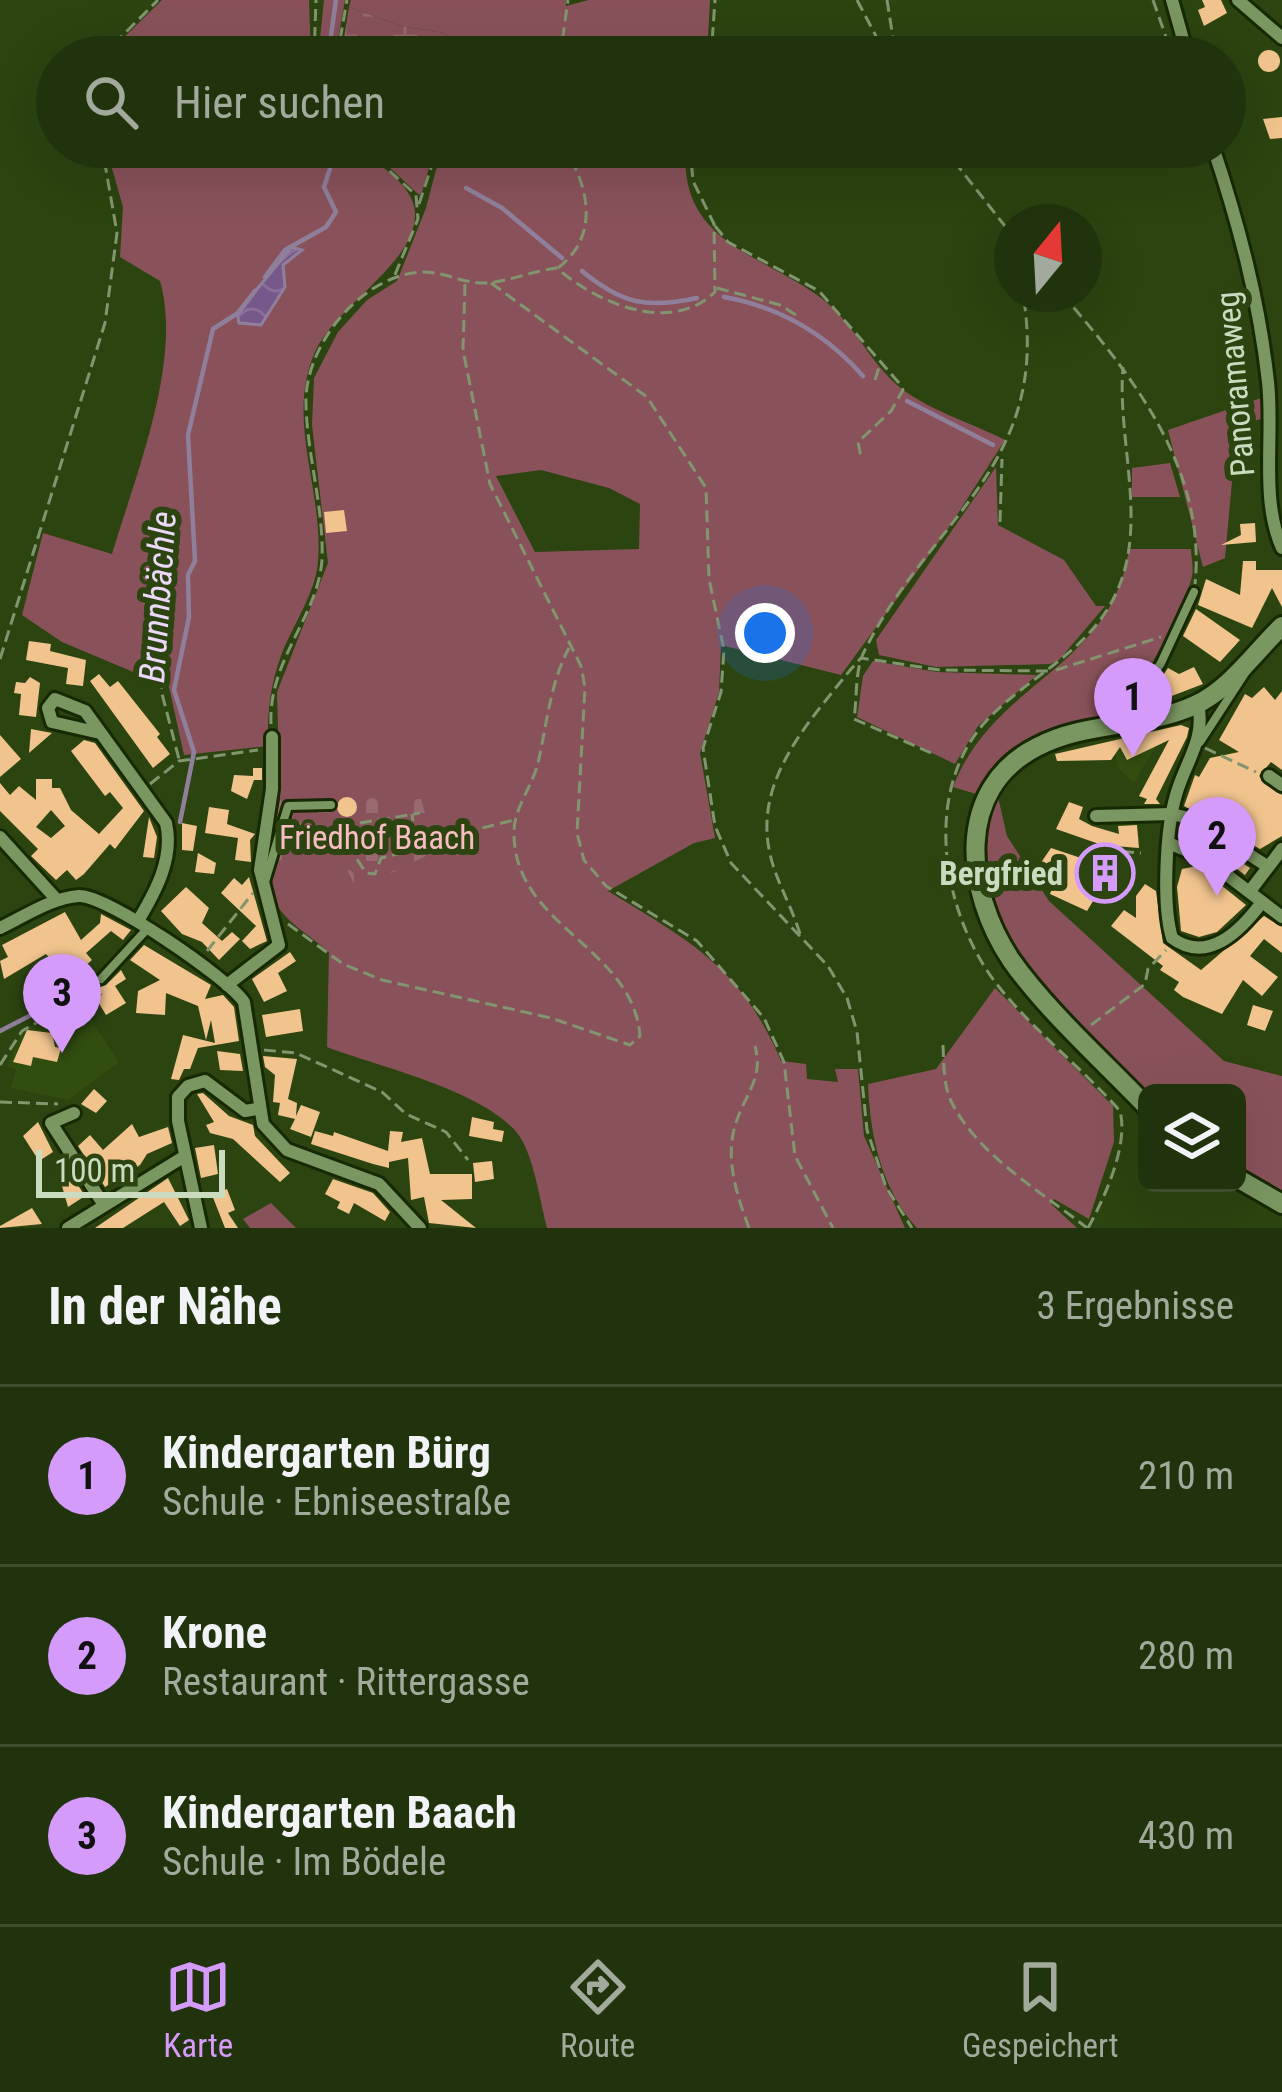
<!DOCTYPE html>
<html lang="de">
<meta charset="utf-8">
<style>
body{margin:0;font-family:"Roboto Condensed",sans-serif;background:#293b15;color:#f1f3f6}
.controls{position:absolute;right:36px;bottom:36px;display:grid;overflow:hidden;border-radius:18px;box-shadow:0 12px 48px #0002}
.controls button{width:108px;height:108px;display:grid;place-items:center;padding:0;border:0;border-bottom:3px solid #3e4e2d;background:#21330c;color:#f1f3f6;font:60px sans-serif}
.compass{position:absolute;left:994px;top:204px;width:108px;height:108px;border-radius:50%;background:#21330c;box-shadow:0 12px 48px #0002;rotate:18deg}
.scale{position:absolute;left:36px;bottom:30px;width:189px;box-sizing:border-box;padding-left:12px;border:6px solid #cbdbbf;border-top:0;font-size:33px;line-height:42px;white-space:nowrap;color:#cbdbbf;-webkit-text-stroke:9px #2c4410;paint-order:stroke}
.you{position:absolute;left:765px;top:633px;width:42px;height:42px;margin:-30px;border:9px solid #fff;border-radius:50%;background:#1a73e8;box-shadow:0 0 0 18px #1a73e833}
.badge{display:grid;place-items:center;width:78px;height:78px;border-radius:50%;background:#d59bfb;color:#111;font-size:39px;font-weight:700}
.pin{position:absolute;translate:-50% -99px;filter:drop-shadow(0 3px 6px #0008)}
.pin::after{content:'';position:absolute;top:63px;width:42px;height:36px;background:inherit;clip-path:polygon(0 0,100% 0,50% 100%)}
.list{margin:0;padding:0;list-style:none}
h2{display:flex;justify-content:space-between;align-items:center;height:156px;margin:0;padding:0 48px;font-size:51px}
h2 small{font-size:39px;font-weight:400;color:#a2aa9d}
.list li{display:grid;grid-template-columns:78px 1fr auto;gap:36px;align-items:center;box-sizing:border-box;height:180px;padding:0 48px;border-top:3px solid #3e4e2d}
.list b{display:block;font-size:45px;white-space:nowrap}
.list p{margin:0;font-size:39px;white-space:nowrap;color:#a2aa9d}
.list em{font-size:39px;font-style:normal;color:#a2aa9d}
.icon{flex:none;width:66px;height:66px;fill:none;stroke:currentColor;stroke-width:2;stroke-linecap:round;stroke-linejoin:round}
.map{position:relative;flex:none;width:1282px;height:1228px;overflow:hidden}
.search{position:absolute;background:#21330c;box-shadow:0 12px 48px #0002;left:36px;right:36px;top:36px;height:132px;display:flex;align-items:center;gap:30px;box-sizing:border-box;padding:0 42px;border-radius:66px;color:#a2aa9d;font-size:45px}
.sheet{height:696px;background:#21330c}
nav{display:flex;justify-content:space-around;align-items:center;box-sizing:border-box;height:168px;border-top:3px solid #3e4e2d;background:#21330c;font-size:33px;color:#a2aa9d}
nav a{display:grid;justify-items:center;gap:6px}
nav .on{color:#d59bfb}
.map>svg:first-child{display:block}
.built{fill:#314d10}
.green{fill:#89525a;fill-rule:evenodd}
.wetland{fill:url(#wetland-marsh)}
.cemetery{fill:url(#cemetery-stones)}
.water{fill:url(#water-waves);stroke:#907f9b;stroke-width:3}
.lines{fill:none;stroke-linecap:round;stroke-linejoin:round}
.stream{stroke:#907f9b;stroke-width:4.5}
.building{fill:#f1c48e;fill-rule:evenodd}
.service-casing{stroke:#172902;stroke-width:14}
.minor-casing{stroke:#172902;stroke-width:18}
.tertiary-casing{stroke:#172902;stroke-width:24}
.path{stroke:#81956e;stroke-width:3;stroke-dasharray:12 6;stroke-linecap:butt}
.service{stroke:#7a9661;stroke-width:8}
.minor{stroke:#7a9661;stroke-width:12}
.tertiary{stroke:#7a9661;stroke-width:18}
.labels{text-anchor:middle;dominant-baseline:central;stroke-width:12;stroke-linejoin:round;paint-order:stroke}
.street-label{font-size:33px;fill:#cbdbbf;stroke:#2c4410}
.park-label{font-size:33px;fill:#f8bcc2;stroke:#2c4410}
.poi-label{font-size:33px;font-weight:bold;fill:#cbdbbf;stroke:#2c4410;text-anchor:end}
.water-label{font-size:36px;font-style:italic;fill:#ecd9f9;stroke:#2c4410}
</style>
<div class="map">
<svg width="1282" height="1228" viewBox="0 0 1282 1228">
<defs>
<pattern id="wetland-marsh" width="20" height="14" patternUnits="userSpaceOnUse" patternTransform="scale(3)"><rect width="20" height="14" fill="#89525a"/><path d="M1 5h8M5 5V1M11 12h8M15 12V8" fill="none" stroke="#986a70"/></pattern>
<pattern id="cemetery-stones" width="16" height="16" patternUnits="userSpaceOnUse" patternTransform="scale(3)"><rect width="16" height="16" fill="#89525a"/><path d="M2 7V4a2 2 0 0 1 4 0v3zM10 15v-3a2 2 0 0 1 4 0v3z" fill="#986a70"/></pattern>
<pattern id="water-waves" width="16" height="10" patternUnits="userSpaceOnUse" patternTransform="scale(3)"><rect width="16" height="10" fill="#77588b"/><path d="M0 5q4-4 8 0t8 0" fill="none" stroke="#896f9a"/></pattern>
</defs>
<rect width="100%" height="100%" fill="#2c4410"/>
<!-- built -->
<g class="built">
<polygon points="1153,721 1161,738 1134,783 1118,768 1112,741"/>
<polygon points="78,1001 119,1062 68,1100 11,1088 16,1069 7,1066 22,1031"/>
</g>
<!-- green -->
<g class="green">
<polygon points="162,0 309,0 311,57 104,57"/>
<polygon points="324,0 345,0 335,57 318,57"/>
<polygon points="351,0 566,0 566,6 589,0 710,0 707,57 463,57 444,33 401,26 349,7"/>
<path d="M106,147H354C375,162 413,183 415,212C418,262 335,306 315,352C285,420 324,491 318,561C316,593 292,626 281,656C270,686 267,714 268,746L184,755L169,687L62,642L22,615L43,533L112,554C135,477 183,360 160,281L120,257L123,207ZM292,247L298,251L283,265L261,325L235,317Z"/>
<polygon points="368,147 435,147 422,192 419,195"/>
<path d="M442,147H686C678,241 758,253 817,295C851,318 867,359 897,385C925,409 972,423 1005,440L946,532L841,675L721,645L719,692L700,753L715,838L694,843L608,891C691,942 740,966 781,1061L806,1064L807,1079L838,1082L835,1069H858L864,1136L905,1228H547C540,1201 536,1171 525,1146C503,1094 378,1067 327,1047L329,952C295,923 266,914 268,862L338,850L421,799L280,800L277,692L328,563L312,425L314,378L338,332L367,300L397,281L426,208ZM541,470L609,488L640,504L639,549L535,552L496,476Z"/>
<polygon points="1267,396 1269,416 1237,427 1225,558 1203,567 1168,430"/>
<polygon points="1170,463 1180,497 1132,497 1132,468"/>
<polygon points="996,467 998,525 1064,560 1096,606 1105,606 1059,660 1050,664 936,667 879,655 876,640"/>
<path d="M1129,549H1191C1191,557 1194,568 1192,576C1187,603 1137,700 1114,711C1062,738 1007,734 976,794L953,787C994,680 1111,670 1129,549Z"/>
<polygon points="873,661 937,672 1037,675 978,726 955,764 857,717 863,676"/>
<path d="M995,784L1007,836L1049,901L1224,1061L1282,1076V1200L1237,1174V1093H1147V1100C1085,1032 983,947 982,848C982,828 991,804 995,784Z"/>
<path d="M995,988L1113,1106L1114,1142L1089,1219L1054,1199L1051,1204L1077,1228H917C881,1189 870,1135 868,1084L936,1069Z"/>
<polygon points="271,1203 296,1228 250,1228 243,1219"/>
</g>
<!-- wetland -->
<polygon class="wetland" points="349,7 401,26 444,33 461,57 341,57"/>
<!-- cemetery -->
<polygon class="cemetery" points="356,796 421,799 436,851 357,890 338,851 268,862 280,800"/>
<!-- water -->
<polygon class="water" points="292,247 302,250 283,265 285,287 261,325 239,323 237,313"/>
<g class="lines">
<!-- stream -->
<g class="stream">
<polyline points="328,57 336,0"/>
<polyline points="466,188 502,208 562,258"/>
<path d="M582,271C622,304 647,309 697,298"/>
<polyline points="265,277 285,250 326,227 336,212 324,187 337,147"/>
<path d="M724,297C780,307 825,333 863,376"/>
<polyline points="907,401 993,445"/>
<polyline points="180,822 194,752 174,690 189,617 188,575 195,561 188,435 213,329 238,313 255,291"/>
<polyline points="0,1031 88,986"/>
</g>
</g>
<!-- building -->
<g class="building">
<polygon points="1202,0 1221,0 1227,13 1204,26 1198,10 1205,7"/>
<circle cx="1269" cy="61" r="11"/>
<polygon points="1282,117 1282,138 1270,139 1263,119"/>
<polygon points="344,510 347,531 326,533 324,512"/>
<polygon points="1255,523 1256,542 1221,545 1241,535 1240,524"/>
<polygon points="1243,561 1256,561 1256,570 1282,570 1282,607 1272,588 1252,628 1198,605 1206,579 1240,595"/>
<polygon points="1196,609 1240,640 1220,662 1183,636"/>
<polygon points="29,641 51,644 50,651 86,660 83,686 66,684 68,668 26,660"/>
<polygon points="1194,667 1203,684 1151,704 1148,698 1168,668 1179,674"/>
<polygon points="99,674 110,687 118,681 160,734 157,737 170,754 153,768 90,681"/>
<polygon points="30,677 40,683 36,717 19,715 21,694 14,693 16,682 25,683"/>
<polygon points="1264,687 1275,700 1282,691 1282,770 1271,762 1259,776 1282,795 1282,836 1260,849 1184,806 1195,775 1199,777 1210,758 1239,752 1219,740 1245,694 1252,698"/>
<polygon points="1181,725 1189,728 1187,737 1156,799 1160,804 1144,804 1147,799 1139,796 1169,740 1127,760 1120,747 1111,760 1057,761 1055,754"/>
<polygon points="31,729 52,733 29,753"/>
<polygon points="0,735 21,759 0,777"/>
<path d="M84,740L95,743L144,811L115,849L110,844L84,874L76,880L67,870L56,880L31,856L38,849L0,811V783L10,795L19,786L36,800V779H52V788H60L71,810L99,834L123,808L110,792L105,796L71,751ZM51,810L65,826L51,838L36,827Z"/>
<polygon points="253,768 262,768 262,780 254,780 247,799 231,791 234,775 253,776"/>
<circle cx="347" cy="807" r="10"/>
<polygon points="1069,802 1083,807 1079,819 1092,826 1119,834 1118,826 1137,825 1139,848 1102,845 1056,829"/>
<polygon points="209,807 229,810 227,824 255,834 250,840 251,862 235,860 238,838 205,833"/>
<polygon points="149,817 157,837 154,858 143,857"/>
<polygon points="182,823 197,826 193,851 182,850"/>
<polygon points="1181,827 1190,829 1250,868 1245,875 1212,850 1179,836"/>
<polygon points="1051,848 1111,868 1112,876 1100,888 1088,887 1098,893 1087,911 1050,894 1053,886 1043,883 1049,867 1040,864"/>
<polygon points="198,853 216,863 214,874 195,872"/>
<polygon points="1197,866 1246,905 1217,932 1199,937 1181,931 1177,887 1182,869"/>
<polygon points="249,877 267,941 250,949 242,941 256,926 221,893 234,878 242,885"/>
<polygon points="1145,884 1156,891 1163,943 1201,970 1264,916 1282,927 1282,953 1264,939 1250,956 1278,977 1262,996 1243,980 1222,1014 1183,997 1174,990 1179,982 1160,970 1163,966 1111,926 1124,910 1136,918 1136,896"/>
<polygon points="186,887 209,908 202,923 222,941 232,932 240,939 219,960 202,942 182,934 161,911"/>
<polygon points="65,912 81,940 100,923 101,914 131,930 123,940 111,931 86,953 92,960 69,980 46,954 4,979 0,961 8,957 2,945"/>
<polygon points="144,945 211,985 205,999 223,995 234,1007 239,1041 198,1048 190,1069 184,1069 179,1080 171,1079 183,1035 215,1043 211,1020 206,1040 198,1006 166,993 165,1015 136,1013 138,991 160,980 130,960"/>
<polygon points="290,952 296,961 278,973 287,991 264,1002 252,979"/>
<polygon points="121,970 126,979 115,986 126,1003 106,1015 97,1000 103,993 94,998 90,991 106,985"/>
<polygon points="1253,1005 1273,1011 1265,1031 1247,1025"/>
<polygon points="300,1009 303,1031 266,1037 262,1015"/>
<polygon points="27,1030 52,1033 55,1047 61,1048 57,1062 33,1057 31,1066 13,1062"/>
<polygon points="217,1051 240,1054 243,1071 220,1070"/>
<polygon points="263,1056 297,1059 288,1099 297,1103 296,1116 301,1105 320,1112 311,1137 290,1129 295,1119 278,1115 280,1103 273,1102 275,1075 265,1067"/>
<polygon points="94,1089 107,1101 96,1113 81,1104"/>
<polygon points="203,1093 229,1116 253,1125 255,1136 290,1173 280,1182 233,1139 210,1133 206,1125 214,1122 197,1094"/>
<polygon points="472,1117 494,1122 493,1129 504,1131 502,1142 469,1136"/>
<polygon points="38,1122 53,1152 39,1161 23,1136"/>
<polygon points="132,1124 139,1137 168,1127 172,1143 147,1154 140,1165 105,1187 78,1146 90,1135 103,1150"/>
<polygon points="315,1131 333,1136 334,1132 388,1151 390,1131 403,1132 401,1142 422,1138 430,1174 472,1174 472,1199 441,1200 476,1228 429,1223 424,1197 411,1200 408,1158 389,1162 389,1168 373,1164 311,1144"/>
<polygon points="214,1145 218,1174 201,1178 195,1148"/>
<polygon points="492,1161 494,1179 475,1182 473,1163"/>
<polygon points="168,1178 189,1220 180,1226 164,1202 123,1228 95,1228"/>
<polygon points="74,1179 85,1196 68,1207 62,1186"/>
<polygon points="333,1179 373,1193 390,1212 385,1221 354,1203 349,1214 337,1208 340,1202 325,1194"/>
<polygon points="227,1189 235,1210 228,1213 238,1228 225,1228 212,1195"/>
<polygon points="32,1208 42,1224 0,1228 0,1226"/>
</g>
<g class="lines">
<defs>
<g id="service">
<polyline points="1124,720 1161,663 1194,592"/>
<polyline points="1200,742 1247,670"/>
<polyline points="264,885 288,806 331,805"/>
<polyline points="101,979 148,928"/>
</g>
<g id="minor">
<polyline points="1172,0 1188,57"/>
<polyline points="1238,0 1282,38"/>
<path d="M1213,147C1239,225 1259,300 1268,382C1274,435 1260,499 1282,548"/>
<path d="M1198,704C1206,740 1185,762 1176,795C1166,829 1162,904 1172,938C1207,964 1240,932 1262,902"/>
<path d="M100,733L52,722L48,708L55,699L85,711L166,823C174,858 156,891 138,921"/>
<polyline points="1269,776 1282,785"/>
<polyline points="1096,816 1171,814 1194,819 1267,866"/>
<polyline points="0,837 57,900"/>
<polyline points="1171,844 1206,859 1282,917"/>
<polyline points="1250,891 1282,849"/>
<path d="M0,928C25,916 51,898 79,896C107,895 228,978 244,1002L263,1124L287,1150L379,1184L420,1228"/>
<polyline points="227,985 279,945 260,870 272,789 272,737"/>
<polyline points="74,1113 51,1123 104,1205"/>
<polyline points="68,1228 185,1156"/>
<polyline points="201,1228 178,1121 178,1097 188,1086 205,1081 245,1111 257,1109"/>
</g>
<g id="tertiary">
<path d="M1147,1107C1104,1062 1046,1010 1011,960C965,891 954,789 1037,747C1086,721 1146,728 1195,705C1230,689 1255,652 1282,626"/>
<polyline points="1237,1178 1282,1204"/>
</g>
</defs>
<!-- service casing -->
<use href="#service" class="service-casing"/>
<!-- minor casing -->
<use href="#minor" class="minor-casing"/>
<!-- tertiary casing -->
<use href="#tertiary" class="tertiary-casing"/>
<!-- path -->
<g class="path">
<polyline points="857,0 887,57"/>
<polyline points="887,0 896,57"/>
<polyline points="1153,0 1173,57"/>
<polyline points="430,50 442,43 460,57"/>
<polyline points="101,57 158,0"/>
<polyline points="314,57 316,0"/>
<polyline points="337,57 347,0"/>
<polyline points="560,57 568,0"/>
<polyline points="711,57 715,0"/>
<polyline points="363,147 416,195 418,219 394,277"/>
<polyline points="943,147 1012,235"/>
<polyline points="419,204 438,147"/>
<polyline points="715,226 728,242 819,291 899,383 903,390 891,411 858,442 861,458"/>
<path d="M558,268C601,235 588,185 564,147"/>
<polyline points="491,283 647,397 706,488 709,579 724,650 721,692 703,748 715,826 731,863 828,966 847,998 857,1032 867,1130 886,1187 912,1228"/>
<polyline points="465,284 463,350 490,484 581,666 585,687 577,833 584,860 606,886 697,941 764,1018 784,1062 795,1156 833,1228"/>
<polyline points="717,288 780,305 799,317"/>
<path d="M1062,294C1132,375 1207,469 1195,584"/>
<polyline points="875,380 881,361"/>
<polyline points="1000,522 1002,459"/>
<polyline points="0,659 105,323 117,233 102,147"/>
<polyline points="170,660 161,690 179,759"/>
<polyline points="1056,670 1161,637"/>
<path d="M271,724C268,660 319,615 322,559C324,508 307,455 306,404C304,345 363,273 424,272C445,272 464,284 486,283C510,281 533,271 557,268C596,303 671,335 715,292L714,224L693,181L690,147"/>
<polyline points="1205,748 1256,772"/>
<path d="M931,753L854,719C857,699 855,672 863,654C928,519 1052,467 1023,294"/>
<polyline points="150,784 179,761 258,750"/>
<polyline points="345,826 349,847 366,873 375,874 381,858 417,849 412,814"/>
<polyline points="416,830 432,828 442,838 514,820"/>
<polyline points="289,835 420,813"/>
<polyline points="1104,850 1141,853"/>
<path d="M288,924L343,964L382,980L551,1018L630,1045L640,1036C633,946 513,927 514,832C514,808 532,787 538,763C547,724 550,683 569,648"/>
<path d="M800,934C792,907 776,881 770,854C753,780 809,722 851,669L861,658L940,670L1049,671"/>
<polyline points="207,951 253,893"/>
<polyline points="1091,1025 1145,984 1148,969 1166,950"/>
<path d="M943,1045C944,1064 943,1084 951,1101C977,1155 1042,1192 1087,1228"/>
<polyline points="264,1050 296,1053 382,1092 406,1114 446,1132 468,1160"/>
<polyline points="0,1065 22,1031 94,990"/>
<polyline points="0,1102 58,1104"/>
<path d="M749,1228C736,1193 723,1154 738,1117C749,1089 763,1076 755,1046"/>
<path d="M1088,1228C1104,1199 1129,1145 1120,1111C1082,1068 1035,1032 999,987C942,916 920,790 988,719C1032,673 1095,650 1120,584C1146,517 1117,436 1123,367"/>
</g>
<!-- service -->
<use href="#service" class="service"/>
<!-- minor -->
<use href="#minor" class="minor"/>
<!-- tertiary -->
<use href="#tertiary" class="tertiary"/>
</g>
<!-- icons -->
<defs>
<symbol id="building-ring" viewBox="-11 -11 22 22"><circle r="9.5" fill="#2c4410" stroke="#d59bfb" stroke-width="1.5"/><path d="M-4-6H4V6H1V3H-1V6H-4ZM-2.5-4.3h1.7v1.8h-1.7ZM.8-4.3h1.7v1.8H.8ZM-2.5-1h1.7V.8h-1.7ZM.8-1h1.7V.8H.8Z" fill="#d59bfb"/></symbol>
</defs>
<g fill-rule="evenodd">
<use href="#building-ring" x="1072" y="840" width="66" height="66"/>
</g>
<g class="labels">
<!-- street labels -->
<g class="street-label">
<text transform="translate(1235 384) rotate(-95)">Panoramaweg</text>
</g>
<!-- park labels -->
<g class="park-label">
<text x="377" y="837">Friedhof Baach</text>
</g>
<!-- poi labels -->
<g class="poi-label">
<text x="1063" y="873">Bergfried</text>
</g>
<!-- water labels -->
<g class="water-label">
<text transform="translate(158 597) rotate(-86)">Brunnbächle</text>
</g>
</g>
</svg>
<div class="controls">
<button><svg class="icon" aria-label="layers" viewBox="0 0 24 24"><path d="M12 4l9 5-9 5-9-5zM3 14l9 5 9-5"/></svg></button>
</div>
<svg class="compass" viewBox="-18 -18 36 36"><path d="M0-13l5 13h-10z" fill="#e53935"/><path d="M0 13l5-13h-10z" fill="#a2aa9d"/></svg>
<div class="scale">100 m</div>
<div class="you"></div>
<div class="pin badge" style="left:1133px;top:757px">1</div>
<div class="pin badge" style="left:1217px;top:896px">2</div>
<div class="pin badge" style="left:62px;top:1053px">3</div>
<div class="search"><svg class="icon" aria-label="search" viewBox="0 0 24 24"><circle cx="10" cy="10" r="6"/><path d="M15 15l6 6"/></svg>Hier suchen</div>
</div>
<section class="sheet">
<h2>In der Nähe<small>3 Ergebnisse</small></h2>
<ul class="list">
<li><span class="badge">1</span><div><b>Kindergarten Bürg</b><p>Schule · Ebniseestraße</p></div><em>210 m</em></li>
<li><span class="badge">2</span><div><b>Krone</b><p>Restaurant · Rittergasse</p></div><em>280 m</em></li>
<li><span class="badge">3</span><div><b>Kindergarten Baach</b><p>Schule · Im Bödele</p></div><em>430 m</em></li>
</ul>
</section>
<nav>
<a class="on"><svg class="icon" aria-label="map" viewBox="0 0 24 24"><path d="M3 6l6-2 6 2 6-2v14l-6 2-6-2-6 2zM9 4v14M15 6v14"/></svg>Karte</a>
<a><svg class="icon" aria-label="directions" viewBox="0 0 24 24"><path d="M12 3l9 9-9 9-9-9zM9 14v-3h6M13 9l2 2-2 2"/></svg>Route</a>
<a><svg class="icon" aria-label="saved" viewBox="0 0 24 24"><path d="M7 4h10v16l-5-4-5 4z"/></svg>Gespeichert</a>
</nav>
